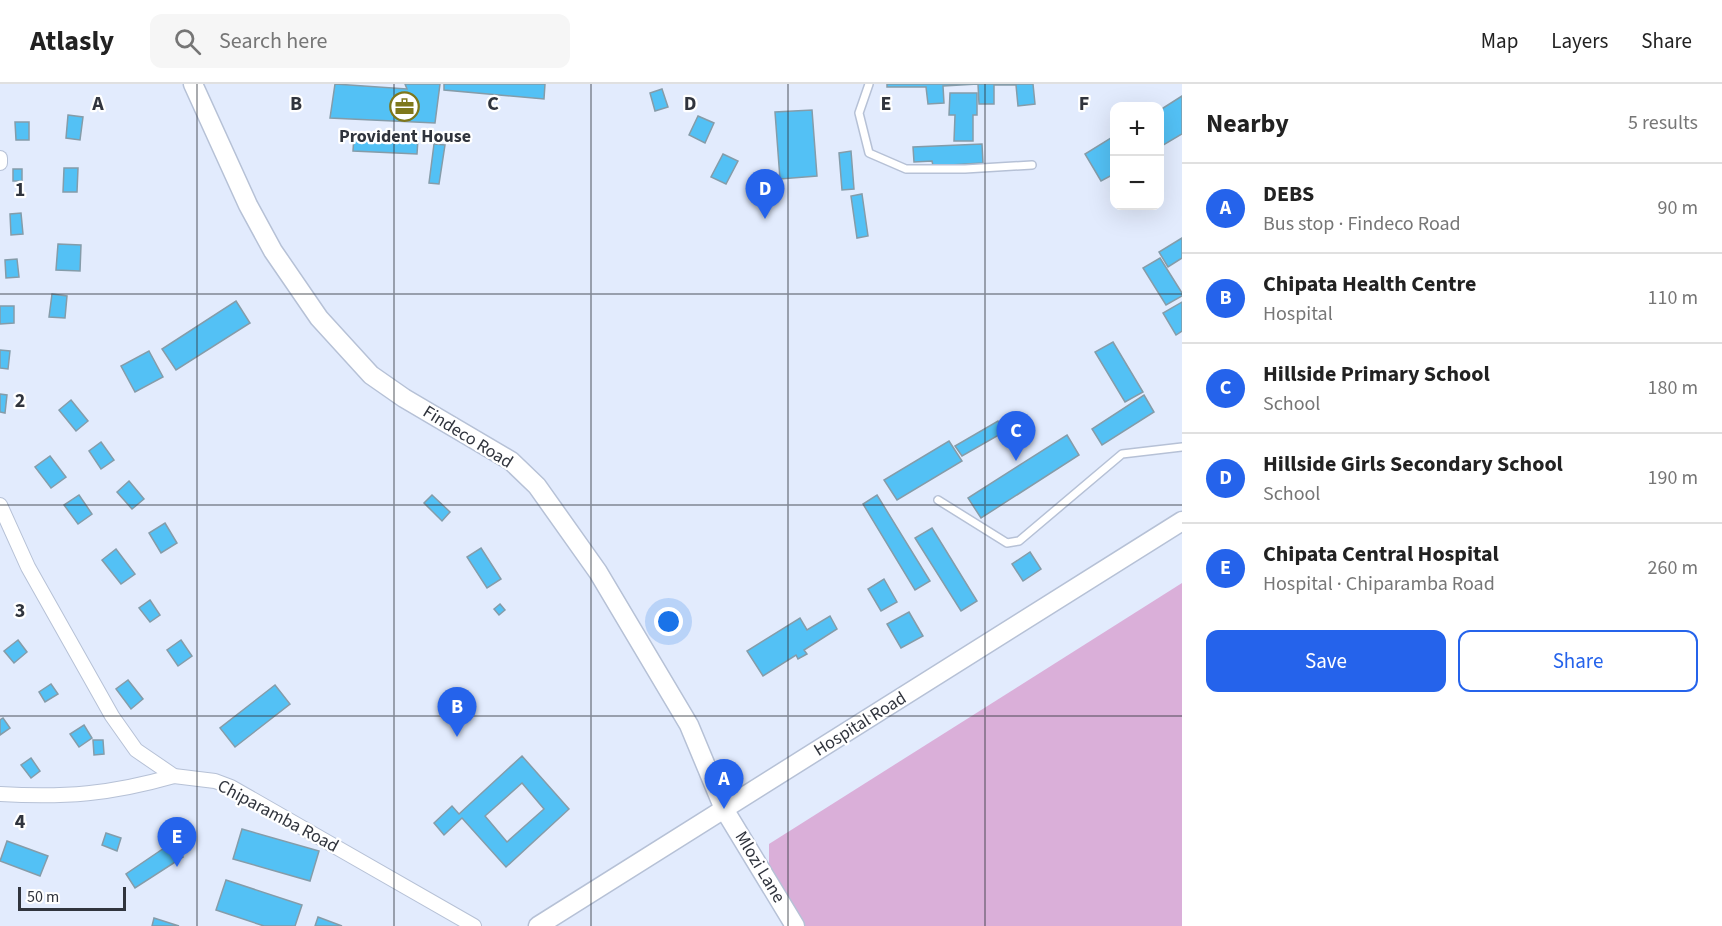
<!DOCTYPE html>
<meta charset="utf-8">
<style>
body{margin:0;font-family:"Source Sans 3",sans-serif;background:#f6f6f6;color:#222}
.controls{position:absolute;right:18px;top:18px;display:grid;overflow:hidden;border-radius:12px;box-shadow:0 6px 24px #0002}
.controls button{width:54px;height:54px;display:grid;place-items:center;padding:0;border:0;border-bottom:2px solid #e0e0e0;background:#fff;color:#222;font:30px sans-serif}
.scale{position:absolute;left:18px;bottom:15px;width:108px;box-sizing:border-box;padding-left:6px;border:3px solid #30343d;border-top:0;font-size:16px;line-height:21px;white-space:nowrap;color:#30343d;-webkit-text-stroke:4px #fff;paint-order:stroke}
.you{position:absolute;left:669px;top:538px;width:21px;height:21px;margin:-15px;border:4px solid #fff;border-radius:50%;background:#1a73e8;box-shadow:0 0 0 9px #1a73e833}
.badge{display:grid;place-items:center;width:39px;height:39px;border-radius:50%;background:#2563eb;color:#fff;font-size:20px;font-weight:700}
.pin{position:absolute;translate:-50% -50px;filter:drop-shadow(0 2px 3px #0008)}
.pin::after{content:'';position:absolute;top:32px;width:21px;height:18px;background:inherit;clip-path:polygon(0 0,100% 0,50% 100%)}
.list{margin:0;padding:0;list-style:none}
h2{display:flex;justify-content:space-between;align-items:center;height:78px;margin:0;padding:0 24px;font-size:26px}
h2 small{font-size:20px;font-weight:400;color:#767676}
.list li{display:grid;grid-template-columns:39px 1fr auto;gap:18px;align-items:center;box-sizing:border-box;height:90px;padding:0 24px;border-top:2px solid #e0e0e0}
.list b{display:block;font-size:22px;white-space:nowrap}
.list p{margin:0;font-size:20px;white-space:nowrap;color:#767676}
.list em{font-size:20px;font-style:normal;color:#767676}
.actions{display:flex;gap:12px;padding:18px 24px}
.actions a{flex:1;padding:14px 0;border:2px solid #2563eb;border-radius:12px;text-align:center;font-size:21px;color:#2563eb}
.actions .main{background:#2563eb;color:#fff}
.icon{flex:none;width:33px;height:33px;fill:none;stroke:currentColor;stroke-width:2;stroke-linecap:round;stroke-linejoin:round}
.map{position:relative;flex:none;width:1182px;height:842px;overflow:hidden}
header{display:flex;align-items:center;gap:36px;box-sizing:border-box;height:84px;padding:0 30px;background:#fff;border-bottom:2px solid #e0e0e0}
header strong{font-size:28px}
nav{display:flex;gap:33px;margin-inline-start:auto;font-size:21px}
.search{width:420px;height:54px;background:#f6f6f6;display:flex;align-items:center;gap:15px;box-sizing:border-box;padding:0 21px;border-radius:12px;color:#767676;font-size:22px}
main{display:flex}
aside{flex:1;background:#fff}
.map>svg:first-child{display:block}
.green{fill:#daafd9}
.building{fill:#53c1f5;stroke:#859ca9;stroke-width:1.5;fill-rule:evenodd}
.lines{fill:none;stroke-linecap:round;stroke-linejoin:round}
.lane-casing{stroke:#b6c1d6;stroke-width:10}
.street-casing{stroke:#b6c1d6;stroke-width:16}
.secondary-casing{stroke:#b6c1d6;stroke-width:21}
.lane{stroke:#fff;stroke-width:7}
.street{stroke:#fff;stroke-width:14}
.secondary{stroke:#fff;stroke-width:18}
.grid{fill:none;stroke:#30343d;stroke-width:1.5;stroke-opacity:0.55}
.labels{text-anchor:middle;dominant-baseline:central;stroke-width:4.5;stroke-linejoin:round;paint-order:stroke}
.poi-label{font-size:18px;font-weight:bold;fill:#30343d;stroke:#fff}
.street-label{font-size:18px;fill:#30343d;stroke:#fff}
.grid-label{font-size:20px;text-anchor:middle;font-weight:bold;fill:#30343d;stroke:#fff;stroke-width:4.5;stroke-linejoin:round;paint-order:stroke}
</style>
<header>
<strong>Atlasly</strong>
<div class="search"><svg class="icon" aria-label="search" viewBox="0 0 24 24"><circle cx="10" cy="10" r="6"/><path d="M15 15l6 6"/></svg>Search here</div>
<nav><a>Map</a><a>Layers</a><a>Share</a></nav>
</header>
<main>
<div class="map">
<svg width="1182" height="842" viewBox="0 0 1182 842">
<rect width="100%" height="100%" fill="#e2ebfd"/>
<!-- green -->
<polygon class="green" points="1182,499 1182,842 804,842 769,787 769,760"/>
<!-- building -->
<g class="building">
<polygon points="335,0 407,5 405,0 440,0 435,39 330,34"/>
<polygon points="444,0 545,0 544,15 444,6"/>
<polygon points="887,0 1033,0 1035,20 1018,22 1016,1 994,1 994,20 979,20 978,0 943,2 944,19 928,20 926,3 887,3"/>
<polygon points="662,5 668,23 655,27 650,9"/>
<polygon points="950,9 977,9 977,31 973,31 973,57 954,57 955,31 949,31"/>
<polygon points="1182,12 1182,50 1160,63 1160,26"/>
<polygon points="812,26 817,92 780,95 775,28"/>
<polygon points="68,31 83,33 80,56 66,54"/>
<polygon points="698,32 714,39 705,59 689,51"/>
<polygon points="15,38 29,38 29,56 16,56"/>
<polygon points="354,52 418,55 417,70 353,67"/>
<polygon points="1114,52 1114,90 1101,97 1085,70"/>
<polygon points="434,60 445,61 439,100 429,99"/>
<polygon points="982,60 983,79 933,82 932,77 914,78 913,63"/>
<polygon points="851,67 854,105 842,106 839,69"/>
<polygon points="723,70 738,77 726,100 711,93"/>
<polygon points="64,84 78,84 77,108 63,108"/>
<rect x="13" y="85" width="9" height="12"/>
<polygon points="862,110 868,152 857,154 851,112"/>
<polygon points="21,129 23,150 11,151 10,130"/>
<polygon points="1182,154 1182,174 1168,183 1159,168"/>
<polygon points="58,160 81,161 80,187 56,186"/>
<polygon points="1160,174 1182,209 1182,212 1166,221 1143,184"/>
<polygon points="17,175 19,193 6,194 5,176"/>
<polygon points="52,210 67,212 65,234 49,233"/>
<polygon points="236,217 250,239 176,286 162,265"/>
<polygon points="1182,218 1182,247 1176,251 1163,229"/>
<polygon points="0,222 14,222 14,239 0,240"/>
<polygon points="1113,258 1143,308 1125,318 1095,268"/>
<polygon points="0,266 10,267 8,285 0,284"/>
<polygon points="149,267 163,293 135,308 121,282"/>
<polygon points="0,310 7,311 5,329 0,328"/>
<polygon points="1144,311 1154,328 1102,361 1092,345"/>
<polygon points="71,316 88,337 76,347 59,326"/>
<polygon points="998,337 1004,348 962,372 955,362"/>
<polygon points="1067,351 1079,371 981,434 968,414"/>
<polygon points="949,357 962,377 897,416 884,396"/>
<polygon points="101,358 114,376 101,385 89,367"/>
<polygon points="50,372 66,393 51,404 35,383"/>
<polygon points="129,397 144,415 132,425 117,408"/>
<polygon points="79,411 92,430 78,440 64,421"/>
<polygon points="432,411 450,428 442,437 424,419"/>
<polygon points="877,411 930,497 915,506 863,420"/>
<polygon points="165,439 177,459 161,469 149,449"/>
<polygon points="932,444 977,517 961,527 915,454"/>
<polygon points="481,464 501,495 487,504 467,473"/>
<polygon points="116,465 135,490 121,500 102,476"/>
<polygon points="1030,468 1041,485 1023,497 1012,480"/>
<polygon points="884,495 897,518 881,527 868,505"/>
<polygon points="150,516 160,531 150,538 139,524"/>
<polygon points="500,520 505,526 499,531 494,525"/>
<polygon points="909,528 923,552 901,564 887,540"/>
<polygon points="830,532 837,545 804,566 807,570 798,575 796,571 763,592 747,567 800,534 807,546"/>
<polygon points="18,556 27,568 14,579 4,567"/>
<polygon points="181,556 192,572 178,582 167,566"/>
<polygon points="128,596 143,615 131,625 116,605"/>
<polygon points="51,600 58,610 45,618 39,608"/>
<polygon points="275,601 290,620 235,663 220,644"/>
<polygon points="3,634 10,644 0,651 0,636"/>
<polygon points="84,641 92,654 79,663 70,650"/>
<polygon points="93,656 103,656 104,670 94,671"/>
<path d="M522,672L569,725L506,783L462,734L444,751L434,739L452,722L459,730ZM522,699L544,725L507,758L485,732Z"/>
<polygon points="31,674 40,687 31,694 21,681"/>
<polygon points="242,745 319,767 310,797 233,775"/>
<polygon points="106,749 121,754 117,767 102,761"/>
<polygon points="7,757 48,772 40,792 0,777"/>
<polygon points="173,758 183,773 135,804 126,790"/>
<polygon points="226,796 302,821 295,842 264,842 216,826"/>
<polygon points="318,833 342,842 315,842"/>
<polygon points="154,834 179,842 152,842"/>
</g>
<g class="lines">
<defs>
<g id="lane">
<polyline points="869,0 859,29 869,69 906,85 965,85 1032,81"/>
<polyline points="938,416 1007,459 1019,457 1122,370 1182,363"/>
</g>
<g id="street">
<polyline points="0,74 0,79"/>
<polyline points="0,421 28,483 112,632 136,666 174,692 215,697 231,703 474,842"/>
<path d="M0,710C65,714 111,710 174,692"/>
</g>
<g id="secondary">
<polyline points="193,0 248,121 273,167 319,234 371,291 404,314 511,377 537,402 598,488 689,641 724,725 795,842"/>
<polyline points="538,842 1182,437"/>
</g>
</defs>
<!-- lane casing -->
<use href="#lane" class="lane-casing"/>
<!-- street casing -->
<use href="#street" class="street-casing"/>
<!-- secondary casing -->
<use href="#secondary" class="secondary-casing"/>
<!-- lane -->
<use href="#lane" class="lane"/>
<!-- street -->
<use href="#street" class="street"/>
<!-- secondary -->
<use href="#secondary" class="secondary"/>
</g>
<!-- grid -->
<path class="grid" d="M197,0V842M394,0V842M591,0V842M788,0V842M985,0V842M0,210H1182M0,421H1182M0,632H1182"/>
<!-- icons -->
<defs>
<symbol id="office-ring" viewBox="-11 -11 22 22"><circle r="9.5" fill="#fff" stroke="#7e771b" stroke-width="1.5"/><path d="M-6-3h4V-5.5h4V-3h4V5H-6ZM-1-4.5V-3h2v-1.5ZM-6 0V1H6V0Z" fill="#7e771b"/></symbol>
</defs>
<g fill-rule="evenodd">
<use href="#office-ring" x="388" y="6" width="33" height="33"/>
</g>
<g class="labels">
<!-- poi labels -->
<g class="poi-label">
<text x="405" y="52">Provident House</text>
</g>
<!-- street labels -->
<g class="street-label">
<text transform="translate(468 353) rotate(32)">Findeco Road</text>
<text transform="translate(860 640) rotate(-32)">Hospital Road</text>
<text transform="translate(278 732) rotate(28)">Chiparamba Road</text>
<text transform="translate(760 783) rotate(59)">Mlozi Lane</text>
</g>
</g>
<g class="grid-label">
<text x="98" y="26">A</text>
<text x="296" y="26">B</text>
<text x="493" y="26">C</text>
<text x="690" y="26">D</text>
<text x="886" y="26">E</text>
<text x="1084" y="26">F</text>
<text x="20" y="112">1</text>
<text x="20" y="323">2</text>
<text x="20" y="533">3</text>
<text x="20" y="744">4</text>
</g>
</svg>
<div class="controls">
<button>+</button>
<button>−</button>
</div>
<div class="scale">50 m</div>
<div class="you"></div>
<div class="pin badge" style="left:724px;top:725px">A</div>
<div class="pin badge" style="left:457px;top:653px">B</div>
<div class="pin badge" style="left:1016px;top:377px">C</div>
<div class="pin badge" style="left:765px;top:135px">D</div>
<div class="pin badge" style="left:177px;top:783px">E</div>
</div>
<aside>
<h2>Nearby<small>5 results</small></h2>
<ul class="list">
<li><span class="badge">A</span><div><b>DEBS</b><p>Bus stop · Findeco Road</p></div><em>90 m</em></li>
<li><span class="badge">B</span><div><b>Chipata Health Centre</b><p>Hospital</p></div><em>110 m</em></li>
<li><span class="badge">C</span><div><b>Hillside Primary School</b><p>School</p></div><em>180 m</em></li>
<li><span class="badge">D</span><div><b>Hillside Girls Secondary School</b><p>School</p></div><em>190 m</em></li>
<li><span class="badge">E</span><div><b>Chipata Central Hospital</b><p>Hospital · Chiparamba Road</p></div><em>260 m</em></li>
</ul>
<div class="actions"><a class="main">Save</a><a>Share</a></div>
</aside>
</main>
